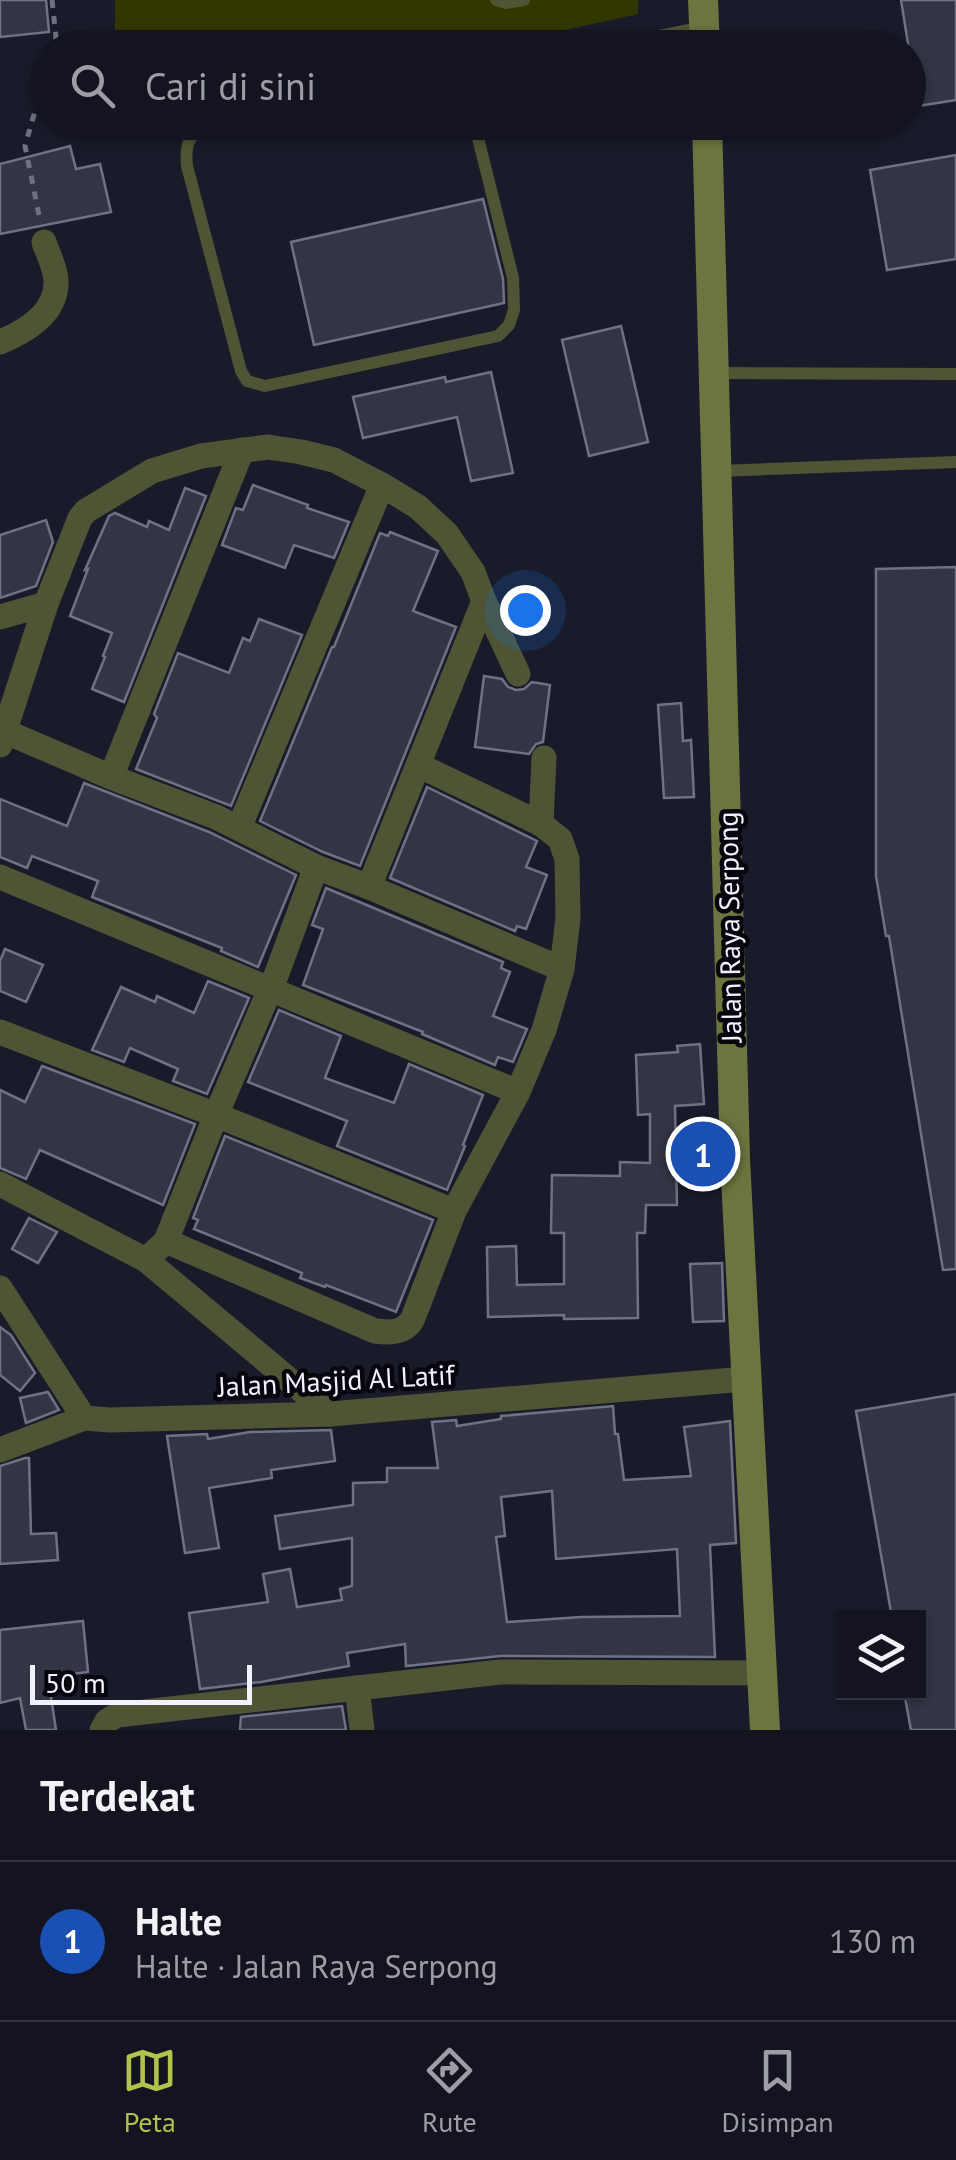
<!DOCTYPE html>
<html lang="id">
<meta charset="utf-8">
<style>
body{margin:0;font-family:"PT Sans",sans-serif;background:#20212d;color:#f1f3f6}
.controls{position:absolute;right:30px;bottom:30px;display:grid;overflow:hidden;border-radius:0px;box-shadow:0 2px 8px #0004}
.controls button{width:90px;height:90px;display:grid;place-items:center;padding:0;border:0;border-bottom:2px solid #32333e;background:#131420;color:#f1f3f6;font:50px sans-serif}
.scale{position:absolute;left:30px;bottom:25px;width:222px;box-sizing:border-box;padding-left:10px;border:5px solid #f1f2fd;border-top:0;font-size:28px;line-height:35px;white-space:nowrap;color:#f1f2fd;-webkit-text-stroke:8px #06060c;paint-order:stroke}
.you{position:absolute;left:525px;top:610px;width:35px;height:35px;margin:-25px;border:8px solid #fff;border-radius:50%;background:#1a73e8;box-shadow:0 0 0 15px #1a73e833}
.badge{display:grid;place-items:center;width:65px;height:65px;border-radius:50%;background:#b3c24b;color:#fff;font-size:32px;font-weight:700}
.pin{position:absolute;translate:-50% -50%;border:5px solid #fff;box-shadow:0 2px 10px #0006}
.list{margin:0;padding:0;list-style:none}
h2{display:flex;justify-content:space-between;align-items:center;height:130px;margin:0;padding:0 40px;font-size:42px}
h2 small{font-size:32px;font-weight:400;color:#9d9ea5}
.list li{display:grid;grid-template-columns:65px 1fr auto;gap:30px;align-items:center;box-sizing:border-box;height:160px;padding:0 40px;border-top:2px solid #32333e}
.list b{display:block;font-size:38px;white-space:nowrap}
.list p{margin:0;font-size:32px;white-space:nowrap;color:#9d9ea5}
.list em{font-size:32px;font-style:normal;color:#9d9ea5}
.icon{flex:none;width:55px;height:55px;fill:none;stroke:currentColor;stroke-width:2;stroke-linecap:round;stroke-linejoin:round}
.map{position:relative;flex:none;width:956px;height:1730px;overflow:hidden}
.search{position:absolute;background:#131420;box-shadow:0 2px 8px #0004;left:30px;right:30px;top:30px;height:110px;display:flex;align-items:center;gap:25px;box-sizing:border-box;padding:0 35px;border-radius:55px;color:#9d9ea5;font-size:38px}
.sheet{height:290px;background:#131420}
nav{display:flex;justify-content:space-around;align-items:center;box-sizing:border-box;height:140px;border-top:2px solid #32333e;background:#131420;font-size:28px;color:#9d9ea5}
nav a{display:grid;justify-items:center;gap:5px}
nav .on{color:#b3c24b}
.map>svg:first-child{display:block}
.green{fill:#323700}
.building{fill:#333545;stroke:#6f7285;stroke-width:2.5;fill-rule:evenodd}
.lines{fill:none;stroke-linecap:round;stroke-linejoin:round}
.path{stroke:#70717f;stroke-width:5;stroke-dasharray:8 8;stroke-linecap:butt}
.service{stroke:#4f5434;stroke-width:12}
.minor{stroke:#4f5434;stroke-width:25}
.secondary{stroke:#6c743f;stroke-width:30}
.labels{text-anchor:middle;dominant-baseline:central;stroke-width:9;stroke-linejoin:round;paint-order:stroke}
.street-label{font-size:28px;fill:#f1f2fd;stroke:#06060c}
</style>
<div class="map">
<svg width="956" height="1730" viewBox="0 0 956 1730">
<rect width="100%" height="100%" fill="#191b2a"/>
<!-- green -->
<polygon class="green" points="115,0 638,0 638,14 489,47 111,48 115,38"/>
<!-- building -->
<g class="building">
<polygon points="0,0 46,0 49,32 0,37"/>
<polygon points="901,0 956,0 956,100 918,106"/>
<polygon points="70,146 76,169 100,164 111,212 0,234 0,164"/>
<polygon points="956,155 956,259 887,270 870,170"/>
<polygon points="483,199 503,279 504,303 314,345 291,242"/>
<polygon points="621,326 648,442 589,456 562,340"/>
<polygon points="491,372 513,473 471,481 457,417 363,438 353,397 445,377 446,382"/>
<polygon points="253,485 308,505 307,508 349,522 334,558 294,545 285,568 222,545 236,508 243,510"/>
<polygon points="185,488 206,496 124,702 92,689 105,657 103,656 112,633 70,616 88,569 85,570 109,516 115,513 147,527 149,521 169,530"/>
<polygon points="46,520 53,542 36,586 0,598 0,535"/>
<polygon points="390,532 438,551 413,611 456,627 360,866 323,852 260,821 332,647 334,647 380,533 388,536"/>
<polygon points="956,567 956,1269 943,1270 889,936 886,936 876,876 876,569"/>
<polygon points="259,619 302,635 231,806 136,769 157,718 154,714 178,653 229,673 243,638 250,641"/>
<polygon points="484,676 502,679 508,687 516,690 524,689 532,682 550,685 543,742 536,744 529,754 475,747"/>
<polygon points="681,703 683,741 691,740 694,797 664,798 658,705"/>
<polygon points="84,783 209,832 296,875 258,967 221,951 222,948 92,897 98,881 32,856 27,868 0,857 0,799 67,826"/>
<polygon points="427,787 537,841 526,867 547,875 526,929 517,926 515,931 390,878"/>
<polygon points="326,888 503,962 501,968 510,972 493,1016 527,1029 513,1062 498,1057 495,1065 422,1034 423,1032 303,985 323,929 312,925"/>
<polygon points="5,949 43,965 26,1002 0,991 0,961"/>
<polygon points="208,981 249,998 207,1094 173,1081 178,1069 130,1048 124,1062 92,1050 121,987 155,1002 157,996 194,1013"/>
<polygon points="279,1010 341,1036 325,1078 394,1103 409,1064 483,1095 463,1145 465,1146 447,1190 337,1146 347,1121 248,1082"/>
<polygon points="700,1044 704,1104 675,1106 677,1205 646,1205 645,1233 637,1233 638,1318 564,1319 564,1315 488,1317 487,1247 516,1246 517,1285 564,1284 564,1233 551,1233 552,1175 620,1176 620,1162 650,1163 650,1114 638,1115 636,1055 678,1052 677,1046"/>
<polygon points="42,1066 195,1124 163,1205 40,1150 26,1179 0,1168 0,1090 25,1102"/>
<polygon points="225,1136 433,1220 396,1312 326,1285 325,1287 300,1278 302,1273 194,1229 198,1220 193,1218"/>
<polygon points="29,1218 57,1232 38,1263 12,1249"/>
<polygon points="722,1263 724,1321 693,1322 690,1264"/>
<polygon points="0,1327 11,1335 35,1373 20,1391 0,1375"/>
<polygon points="48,1392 59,1410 26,1423 20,1398"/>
<polygon points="956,1394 956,1730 911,1730 904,1692 918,1692 918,1618 892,1618 856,1411"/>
<path d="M613,1406L615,1434H618L624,1480L691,1476L684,1427L730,1421L736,1543L710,1545L715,1657L500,1656L406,1666L405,1644L347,1653L349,1666L261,1682L200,1689L189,1613L268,1602L263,1574L290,1569L297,1607L342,1600L340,1589L352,1586V1538L280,1549L275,1516L353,1505V1483L387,1482V1468H438L432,1422L456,1420L457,1426L501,1419V1416ZM552,1491L556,1559L677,1549L680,1616L581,1617L507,1622L496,1537L505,1536L501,1497Z"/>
<polygon points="331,1430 335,1461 271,1470 272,1478 209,1488 219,1548 185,1553 167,1436 207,1434 208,1439 250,1432"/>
<polygon points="25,1458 29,1458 31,1534 56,1533 58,1560 0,1564 0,1466"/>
<polygon points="83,1621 88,1672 48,1677 56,1730 26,1730 20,1698 0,1703 0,1630"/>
<polygon points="342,1706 346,1730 240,1730 241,1717"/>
</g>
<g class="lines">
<!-- path -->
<g class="path">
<polyline points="52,0 56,37 53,48"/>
<polyline points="39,215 25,146 48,66"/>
</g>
<!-- service -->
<g class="service">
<polyline points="496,0 506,3 524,0"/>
<polyline points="599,48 704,27"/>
<path d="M230,122C199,129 183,130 187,166L241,371L247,381L265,386L498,336L509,325L514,310L513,278L474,122"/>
<polyline points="716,373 956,374"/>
<polyline points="719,471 956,462"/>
</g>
<!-- minor -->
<g class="minor">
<path d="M0,342C27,331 57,313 56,281C56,269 48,254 44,242"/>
<polyline points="0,617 46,604"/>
<polyline points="4,731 111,777 216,817 316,867 369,887 562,969"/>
<polyline points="0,745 46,604 80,518 86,511 152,471 201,456 268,447 301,452 334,460 382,485 418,507 447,534 473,572 484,601 518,674"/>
<polyline points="111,777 242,450"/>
<polyline points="541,824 544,758"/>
<polyline points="239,828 382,485"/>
<polyline points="0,877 518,1092"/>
<polyline points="369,887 484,601"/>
<polyline points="0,1032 216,1115 454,1211"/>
<polyline points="0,1184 146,1260 330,1414"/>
<path d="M166,1241L375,1331C390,1333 406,1333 413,1318L454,1211L518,1092L544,1030L562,969L568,918L567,859L560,839L541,824L418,765"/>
<polyline points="146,1260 166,1241 216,1115 277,973 316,867"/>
<polyline points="0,1288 84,1418 110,1420 330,1414 745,1379"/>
<polyline points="0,1450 84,1418"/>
<polyline points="357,1688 362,1730"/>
<polyline points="102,1730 107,1721 117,1715 500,1672 760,1673"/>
</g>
<!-- secondary -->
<g class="secondary">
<polyline points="703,0 705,48"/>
<polyline points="707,122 735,1159 765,1730"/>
</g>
</g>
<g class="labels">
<!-- street labels -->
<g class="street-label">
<text transform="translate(729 927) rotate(-91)">Jalan Raya Serpong</text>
<text transform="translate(336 1380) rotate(-3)">Jalan Masjid Al Latif</text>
</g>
</g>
</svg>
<div class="controls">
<button><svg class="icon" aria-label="layers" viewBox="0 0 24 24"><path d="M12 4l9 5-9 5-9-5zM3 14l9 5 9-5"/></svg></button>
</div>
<div class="scale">50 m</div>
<div class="you"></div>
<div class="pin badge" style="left:703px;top:1154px;background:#1a4fb4">1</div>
<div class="search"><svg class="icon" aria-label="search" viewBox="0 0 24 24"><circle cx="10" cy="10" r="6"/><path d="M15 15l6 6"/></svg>Cari di sini</div>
</div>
<section class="sheet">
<h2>Terdekat<small></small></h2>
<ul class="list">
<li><span class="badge" style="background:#1a4fb4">1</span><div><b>Halte</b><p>Halte · Jalan Raya Serpong</p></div><em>130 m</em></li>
</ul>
</section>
<nav>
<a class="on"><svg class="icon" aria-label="map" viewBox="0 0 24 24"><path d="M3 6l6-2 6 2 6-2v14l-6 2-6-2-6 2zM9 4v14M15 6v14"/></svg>Peta</a>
<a><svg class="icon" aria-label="directions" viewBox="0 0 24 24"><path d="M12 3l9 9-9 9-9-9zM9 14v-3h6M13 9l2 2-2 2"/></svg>Rute</a>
<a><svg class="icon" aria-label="saved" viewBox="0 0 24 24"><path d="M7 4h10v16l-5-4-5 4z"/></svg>Disimpan</a>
</nav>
